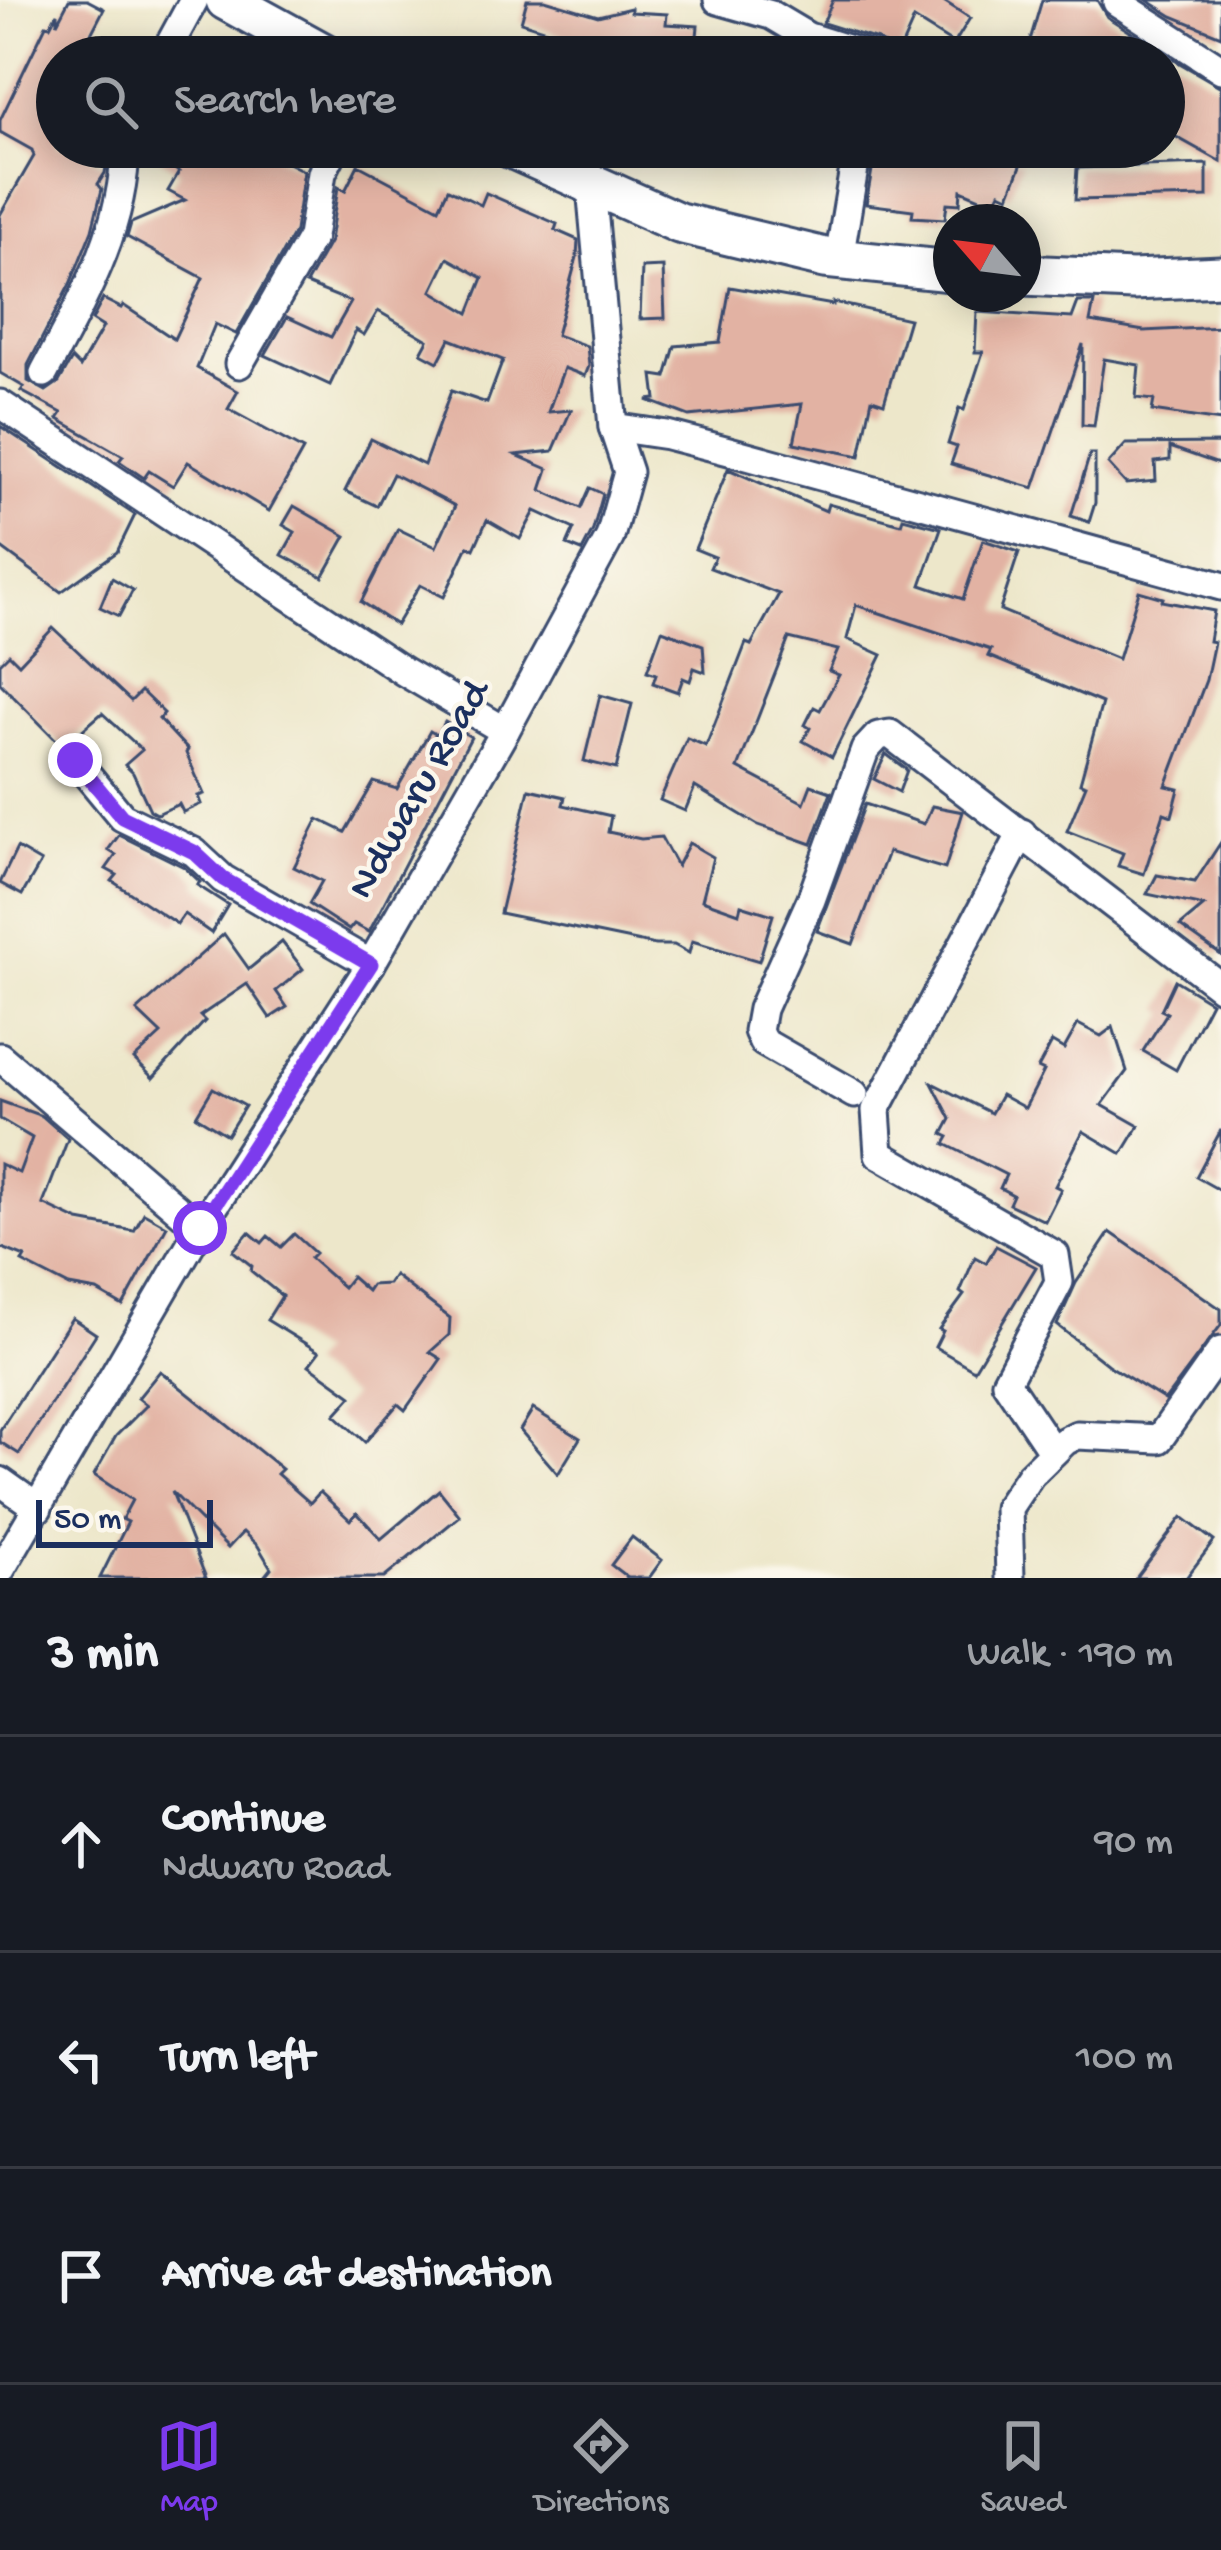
<!DOCTYPE html>
<meta charset="utf-8">
<style>
body{margin:0;font-family:"Gochi Hand",sans-serif;background:#20242c;color:#f1f3f6}
.compass{position:absolute;left:933px;top:204px;width:108px;height:108px;border-radius:50%;background:#171b24;box-shadow:0 6px 30px #0003;rotate:298deg}
.scale{position:absolute;left:36px;bottom:30px;width:177px;box-sizing:border-box;padding-left:12px;border:6px solid #1b2f5e;border-top:0;font-size:33px;line-height:42px;white-space:nowrap;color:#1b2f5e;-webkit-text-stroke:9px #fbf7ec;paint-order:stroke}
.stop{position:absolute;width:36px;height:36px;margin:-27px;border:9px solid #7c3aed;border-radius:50%;background:#fff}
.stop.end{background:#7c3aed;border-color:#fff;box-shadow:0 3px 12px #0008}
.list{margin:0;padding:0;list-style:none}
h2{display:flex;justify-content:space-between;align-items:center;height:156px;margin:0;padding:0 48px;font-size:51px}
h2 small{font-size:39px;font-weight:400;color:#9ea1a6}
.list li{display:grid;grid-template-columns:78px 1fr auto;gap:36px;align-items:center;box-sizing:border-box;height:216px;padding:0 48px;border-top:3px solid #363941}
.list b{display:block;font-size:45px;white-space:nowrap}
.list p{margin:0;font-size:39px;white-space:nowrap;color:#9ea1a6}
.list em{font-size:39px;font-style:normal;color:#9ea1a6}
.icon{flex:none;width:66px;height:66px;fill:none;stroke:currentColor;stroke-width:2;stroke-linecap:round;stroke-linejoin:round}
.map{position:relative;flex:none;width:1221px;height:1578px;overflow:hidden}
.search{position:absolute;background:#171b24;box-shadow:0 6px 30px #0003;left:36px;right:36px;top:36px;height:132px;display:flex;align-items:center;gap:30px;box-sizing:border-box;padding:0 42px;border-radius:66px;color:#9ea1a6;font-size:45px}
.sheet{height:804px;background:#171b24}
nav{display:flex;justify-content:space-around;align-items:center;box-sizing:border-box;height:168px;border-top:3px solid #363941;background:#171b24;font-size:33px;color:#9ea1a6}
nav a{display:grid;justify-items:center;gap:6px}
nav .on{color:#7c3aed}
.map>svg:first-child{display:block}
.building{fill:#e2b2a3;fill-rule:evenodd}
.lines{fill:none;stroke-linecap:round;stroke-linejoin:round}
.street-casing{stroke:#3a4b6e;stroke-width:33}
.secondary-casing{stroke:#3a4b6e;stroke-width:45}
.street{stroke:#fff;stroke-width:27}
.secondary{stroke:#fff;stroke-width:39}
.route{stroke:#7c3aed;stroke-width:15}
.labels{text-anchor:middle;dominant-baseline:central;stroke-width:9;stroke-linejoin:round;paint-order:stroke}
.street-label{font-size:42px;fill:#1b2f5e;stroke:#fbf7ec}
</style>
<div class="map">
<svg width="1221" height="1578" viewBox="0 0 1221 1578">
<rect width="100%" height="100%" fill="#fbf7ec"/>
<filter id="ink" filterUnits="userSpaceOnUse"><feTurbulence type="fractalNoise" baseFrequency=".00833" numOctaves="2"/><feDisplacementMap in="SourceGraphic" scale="24" xChannelSelector="R" yChannelSelector="G"/><feConvolveMatrix kernelMatrix="1 2 1 2 8 2 1 2 1" color-interpolation-filters="sRGB"/></filter>
<filter id="wash" filterUnits="userSpaceOnUse"><feTurbulence type="fractalNoise" baseFrequency=".004" numOctaves="4" result="noise"/><feDisplacementMap in="SourceGraphic" scale="48" xChannelSelector="R" yChannelSelector="G"/><feGaussianBlur stdDeviation="2.7" result="paint"/><feColorMatrix in="noise" values="0 0 0 0 0 0 0 0 0 0 0 0 0 0 0 0 0 1.4 0 .05"/><feComposite in="paint" operator="in"/></filter>
<g filter="url(#wash)">
<rect width="100%" height="100%" fill="#ede7ca"/>
<g id="blocks">
<!-- building -->
<g class="building">
<polygon points="69,0 87,0 104,9 79,57 57,57 57,147 75,147 106,167 105,173 98,184 102,189 92,230 70,284 28,365 28,381 46,391 59,382 72,359 80,367 103,327 92,320 103,299 121,308 123,305 174,339 203,278 127,237 131,223 185,200 168,191 179,172 143,147 256,147 304,171 295,231 236,334 215,324 197,368 238,391 228,409 303,450 269,511 188,462 173,486 149,471 144,478 119,461 123,456 58,419 62,413 21,391 24,387 0,373 0,215 34,156 32,150 0,132 0,120 46,25 50,26 57,13 57,23"/>
<polygon points="527,0 545,0 598,16 631,8 631,12 667,14 666,24 698,26 695,57 679,57 679,53 623,55 521,22"/>
<polygon points="833,0 942,0 970,18 954,44 914,19 897,57 890,57 886,46 878,40 823,23"/>
<polygon points="1042,0 1097,0 1107,17 1154,47 1149,57 1025,57"/>
<polygon points="1147,0 1221,0 1221,36 1172,16"/>
<polygon points="1164,54 1221,87 1221,162 1164,130"/>
<polygon points="886,147 986,147 1022,163 1009,196 1000,192 994,204 961,190 960,204 947,203 945,219 912,217 913,210 866,204 873,164 885,159"/>
<polygon points="1207,164 1207,197 1075,200 1077,168"/>
<path d="M358,165L439,208L448,189L481,205L486,193L557,224L555,230L578,240L577,257L556,335L587,346L589,366L585,376L564,368L548,412L571,410L553,451L516,455L548,469L541,490L581,508L590,488L603,494L593,530L582,551L567,545L574,529L535,511L520,539L487,520L474,549L468,546L444,597L420,585L396,625L361,602L398,529L436,547L455,506L393,474L377,506L345,491L371,439L424,465L451,391L487,403L503,360L450,339L438,362L421,353L428,340L378,311L364,335L356,330L330,385L265,355L287,317L331,337L351,302L306,284L330,241L338,187L345,191ZM448,258L483,278L469,313L432,291Z"/>
<polygon points="663,267 665,318 640,319 642,268"/>
<polygon points="730,287 833,305 833,302 909,319 884,403 872,399 860,456 794,443 802,404 689,416 647,400 656,399 653,375 666,377 675,346 720,342"/>
<polygon points="1078,302 1094,302 1090,322 1144,331 1221,327 1221,421 1152,411 1154,400 1136,398 1139,365 1104,359 1094,426 1082,425 1083,344 1034,488 951,464 957,447 948,444 959,408 964,410 983,352 975,352 977,312 1072,318"/>
<polygon points="0,426 135,515 117,552 61,592 0,547"/>
<polygon points="1221,443 1221,465 1170,447 1170,460 1155,462 1156,481 1126,484 1108,464 1126,444"/>
<polygon points="1090,454 1095,454 1095,503 1089,522 1071,516"/>
<polygon points="728,469 826,511 828,504 901,524 903,518 941,528 921,585 963,599 983,540 1019,552 1000,610 1118,659 1139,591 1163,598 1162,601 1214,611 1209,641 1214,642 1206,680 1166,786 1179,789 1172,816 1164,813 1144,874 1118,866 1123,853 1067,831 1086,785 1080,783 1102,703 988,656 991,650 856,605 847,639 882,655 832,757 803,741 810,728 805,725 814,707 820,710 839,675 829,671 838,650 789,638 738,768 804,803 811,785 831,792 812,844 758,825 695,787 685,811 660,800 687,738 706,746 746,643 751,645 779,594 710,568 715,557 695,549"/>
<polygon points="294,506 346,536 323,577 282,555 295,532 283,525"/>
<polygon points="112,578 133,590 119,616 100,607"/>
<polygon points="53,628 131,701 141,691 164,713 159,719 188,750 186,753 204,794 198,796 201,804 183,812 179,804 157,814 150,810 133,773 125,765 142,750 102,713 63,747 0,683 0,663 9,654 19,664"/>
<polygon points="662,630 703,645 705,672 694,668 690,681 683,678 678,692 653,683 656,674 647,671"/>
<polygon points="600,695 632,704 616,769 584,761"/>
<polygon points="445,722 471,737 369,932 354,924 349,930 309,904 322,881 294,867 318,819 345,832 374,782 397,789 430,731 437,735"/>
<polygon points="886,754 907,770 899,792 874,779"/>
<polygon points="529,789 565,797 563,805 611,816 608,832 641,839 661,837 677,866 689,843 713,857 702,900 739,913 741,905 773,915 759,961 692,941 689,953 674,945 655,945 500,913"/>
<polygon points="865,804 924,824 932,806 963,812 945,869 888,852 853,944 817,931"/>
<polygon points="119,835 184,867 200,882 197,885 228,905 211,933 184,914 177,924 112,881 117,875 106,869 116,855 108,850"/>
<polygon points="1221,842 1221,955 1180,926 1204,906 1147,894 1157,875 1195,882"/>
<polygon points="17,848 41,862 22,895 0,883"/>
<polygon points="224,934 249,969 282,942 303,969 276,991 287,1007 270,1018 247,984 200,1016 205,1021 153,1078 134,1059 161,1034 137,1011"/>
<polygon points="1175,980 1211,1002 1176,1070 1143,1051 1167,1013 1161,1010"/>
<polygon points="1078,1024 1101,1036 1113,1027 1127,1071 1102,1105 1139,1126 1122,1154 1083,1131 1055,1186 1061,1189 1045,1221 1009,1204 1013,1195 1000,1188 1006,1175 945,1144 949,1137 943,1134 951,1119 932,1083 991,1113 1001,1095 1025,1108 1044,1071 1038,1068 1052,1042 1064,1049"/>
<polygon points="213,1088 245,1106 227,1135 196,1116"/>
<polygon points="0,1101 42,1116 68,1139 43,1204 79,1221 134,1231 144,1213 167,1226 123,1306 97,1291 69,1286 22,1262 25,1257 0,1247 0,1164 19,1173 32,1138 0,1119"/>
<polygon points="1221,1130 1221,1191 1196,1177"/>
<polygon points="249,1232 262,1243 268,1236 281,1247 294,1234 315,1253 310,1258 343,1287 351,1277 367,1291 371,1285 388,1284 394,1275 450,1318 449,1335 430,1352 441,1359 405,1410 398,1404 365,1442 335,1415 352,1396 309,1365 319,1352 267,1320 282,1296 251,1271 252,1266 233,1251"/>
<polygon points="1110,1232 1221,1309 1221,1325 1165,1400 1108,1365 1057,1325 1076,1283"/>
<polygon points="996,1246 1036,1267 974,1370 935,1347 943,1331 939,1329 964,1295 960,1292 975,1257 986,1263"/>
<polygon points="72,1318 96,1334 19,1454 0,1442 0,1430"/>
<polygon points="160,1371 282,1469 277,1474 310,1503 320,1492 350,1520 357,1513 381,1539 439,1490 460,1516 384,1578 263,1578 271,1568 258,1546 243,1532 228,1548 172,1492 206,1578 100,1578 128,1522 122,1519 132,1500 94,1475 116,1436 147,1405 138,1398"/>
<polygon points="533,1409 580,1438 558,1474 520,1430"/>
<polygon points="1182,1517 1214,1541 1186,1578 1136,1578"/>
<polygon points="632,1537 662,1560 649,1578 628,1578 611,1565"/>
</g>
</g>
</g>
<g filter="url(#ink)">
<use href="#blocks" fill-opacity="0" stroke="#3a4b6e" stroke-width="3"/>
<g class="lines">
<defs>
<g id="street">
<polyline points="718,0 771,15 808,37 872,57"/>
<polyline points="1117,2 1221,69"/>
<polyline points="163,57 194,0"/>
<polyline points="839,259 857,150 867,147"/>
<polyline points="239,364 312,237 322,173 335,147"/>
<path d="M44,373C82,301 124,230 125,147"/>
<polyline points="0,404 403,671 505,731"/>
<polyline points="613,427 667,435 729,451 1221,586"/>
<polyline points="75,760 122,817 194,852 223,879 371,964"/>
<polyline points="1022,833 876,1110 879,1154 1055,1255 1059,1282 1006,1382 1053,1452"/>
<polyline points="0,1057 200,1228"/>
<polyline points="854,1094 763,1042 758,1031 762,1009 811,900 865,750 878,736 890,734 1221,987"/>
<polyline points="0,1481 38,1508"/>
<polyline points="0,1571 200,1228 371,964 505,731 610,537 628,472 613,427 591,187"/>
<polyline points="1010,1578 1008,1508 1030,1475 1065,1441 1077,1435 1159,1439 1221,1351"/>
</g>
<g id="secondary">
<polyline points="226,0 330,57"/>
<polyline points="509,147 679,223 825,258 951,271"/>
<polyline points="1023,275 1133,280 1221,276"/>
</g>
</defs>
<!-- street casing -->
<use href="#street" class="street-casing"/>
<!-- secondary casing -->
<use href="#secondary" class="secondary-casing"/>
<!-- street -->
<use href="#street" class="street"/>
<!-- secondary -->
<use href="#secondary" class="secondary"/>
</g>
</g>
<g class="lines" filter="url(#ink)">
<!-- route -->
<polyline class="route" points="75,760 122,817 194,852 223,879 371,964 200,1228"/>
</g>
<g class="labels">
<!-- street labels -->
<g class="street-label">
<text transform="translate(421 791) rotate(-60)">Ndwaru Road</text>
</g>
</g>
</svg>
<svg class="compass" viewBox="-18 -18 36 36"><path d="M0-13l5 13h-10z" fill="#e53935"/><path d="M0 13l5-13h-10z" fill="#9ea1a6"/></svg>
<div class="scale">50 m</div>
<div class="stop" style="left:200px;top:1228px"></div>
<div class="stop end" style="left:75px;top:760px"></div>
<div class="search"><svg class="icon" aria-label="search" viewBox="0 0 24 24"><circle cx="10" cy="10" r="6"/><path d="M15 15l6 6"/></svg>Search here</div>
</div>
<section class="sheet">
<h2>3 min<small>Walk · 190 m</small></h2>
<ul class="list">
<li><svg class="icon" aria-label="ahead" viewBox="0 0 24 24"><path d="M12 20V5M6 11l6-6 6 6"/></svg><div><b>Continue</b><p>Ndwaru Road</p></div><em>90 m</em></li>
<li><svg class="icon" aria-label="left" viewBox="0 0 24 24"><path d="M17 20v-9H6M10 6l-5 5 5 5"/></svg><div><b>Turn left</b></div><em>100 m</em></li>
<li><svg class="icon" aria-label="arrive" viewBox="0 0 24 24"><path d="M6 21V4h12l-3 4 3 4H6"/></svg><div><b>Arrive at destination</b></div></li>
</ul>
</section>
<nav>
<a class="on"><svg class="icon" aria-label="map" viewBox="0 0 24 24"><path d="M3 6l6-2 6 2 6-2v14l-6 2-6-2-6 2zM9 4v14M15 6v14"/></svg>Map</a>
<a><svg class="icon" aria-label="directions" viewBox="0 0 24 24"><path d="M12 3l9 9-9 9-9-9zM9 14v-3h6M13 9l2 2-2 2"/></svg>Directions</a>
<a><svg class="icon" aria-label="saved" viewBox="0 0 24 24"><path d="M7 4h10v16l-5-4-5 4z"/></svg>Saved</a>
</nav>
